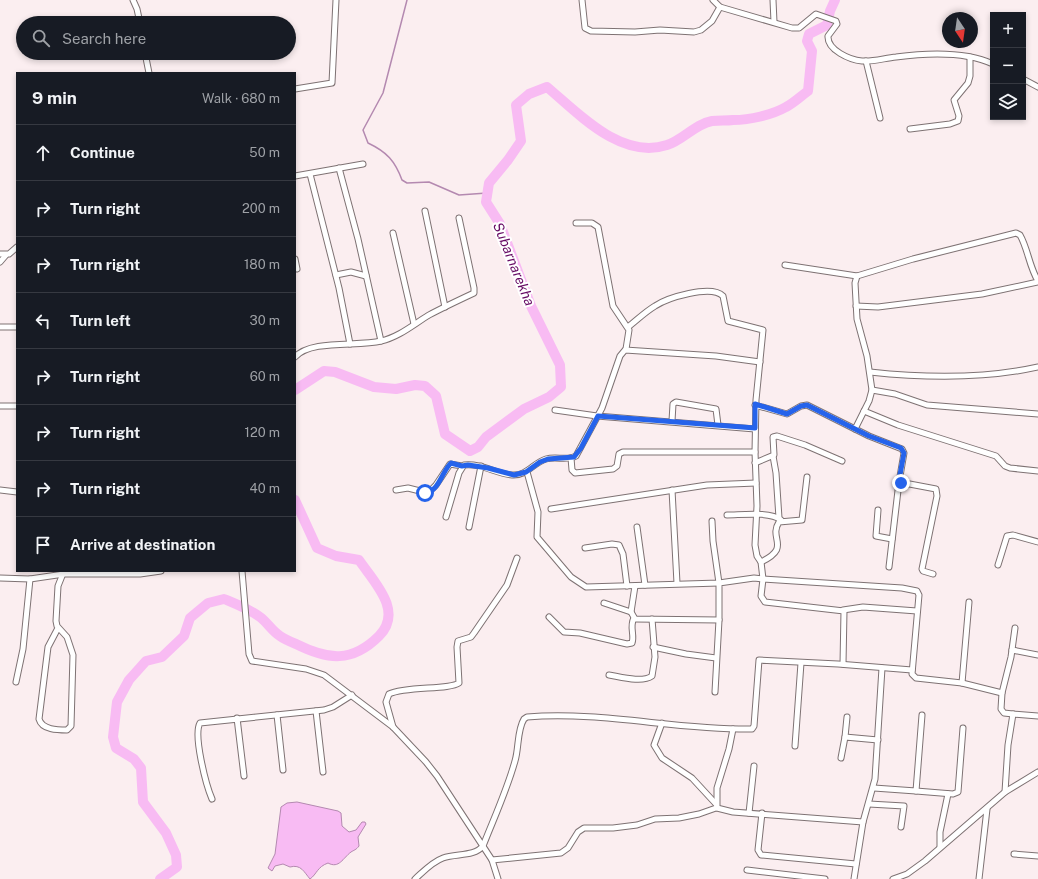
<!DOCTYPE html>
<meta charset="utf-8">
<style>
body{margin:0;font-family:"Public Sans",sans-serif;background:#20242c;color:#f1f3f6}
.controls{position:absolute;right:12px;top:12px;display:grid;overflow:hidden;border-radius:0px;box-shadow:0 2px 6px #0003}
.controls button{width:36px;height:36px;display:grid;place-items:center;padding:0;border:0;border-bottom:1px solid #363941;background:#171b24;color:#f1f3f6;font:20px sans-serif}
.compass{position:absolute;left:942px;top:12px;width:36px;height:36px;border-radius:50%;background:#171b24;box-shadow:0 2px 6px #0003;rotate:167deg}
.stop{position:absolute;width:12px;height:12px;margin:-9px;border:3px solid #2563eb;border-radius:50%;background:#fff}
.stop.end{background:#2563eb;border-color:#fff;box-shadow:0 1px 4px #0008}
.list{margin:0;padding:0;list-style:none}
h2{display:flex;justify-content:space-between;align-items:center;height:52px;margin:0;padding:0 16px;font-size:17px}
h2 small{font-size:13px;font-weight:400;color:#9ea1a6}
.list li{display:grid;grid-template-columns:26px 1fr auto;gap:12px;align-items:center;box-sizing:border-box;height:56px;padding:0 16px;border-top:1px solid #363941}
.list b{display:block;font-size:15px;white-space:nowrap}
.list em{font-size:13px;font-style:normal;color:#9ea1a6}
.icon{flex:none;width:22px;height:22px;fill:none;stroke:currentColor;stroke-width:2;stroke-linecap:round;stroke-linejoin:round}
.map{position:relative;flex:none;width:1038px;height:879px;overflow:hidden}
.search{position:absolute;background:#171b24;box-shadow:0 2px 6px #0003;left:16px;top:16px;width:280px;height:44px;display:flex;align-items:center;gap:10px;box-sizing:border-box;padding:0 14px;border-radius:22px;color:#9ea1a6;font-size:15px}
.panel{position:absolute;background:#171b24;box-shadow:0 2px 6px #0003;left:16px;top:72px;width:280px;height:500px;border-radius:0px}
.map>svg:first-child{display:block}
.water{fill:#f8bbf3;stroke:#b489b0}
.lines{fill:none;stroke-linecap:round;stroke-linejoin:round}
.stream{stroke:#b489b0;stroke-width:1.5}
.river{stroke:#f8bbf3;stroke-width:10}
.minor-casing{stroke:#7e7273;stroke-width:7}
.minor{stroke:#fff;stroke-width:5}
.route{stroke:#2563eb;stroke-width:5}
.labels{text-anchor:middle;dominant-baseline:central;stroke-width:4;stroke-linejoin:round;paint-order:stroke}
.water-label{font-size:14px;font-style:italic;fill:#660b64;stroke:#fff}
</style>
<div class="map">
<svg width="1038" height="879" viewBox="0 0 1038 879">
<rect width="100%" height="100%" fill="#fbeef0"/>
<!-- water -->
<path class="water" d="M297,802L338,811L341,813L342,826L349,832L356,830L362,822H365L366,824L358,837L359,846C356,850 354,850 351,852C343,858 339,869 328,863C317,867 317,874 310,879C304,872 301,864 290,867L283,864L275,866L272,871L268,868L275,854L281,807L287,803Z"/>
<g class="lines">
<!-- stream -->
<path class="stream" d="M407,0L383,93L363,130L368,143C387,152 395,161 402,180L407,183L429,182L459,195L487,193"/>
<!-- river -->
<g class="river">
<path d="M295,390L324,371L335,372L374,387L396,389L415,385L425,386L436,396L445,434L470,451L478,447L486,437L524,409L549,397L561,387L560,365L531,306L500,224L486,202L489,183L508,160L521,141L516,105L529,94L547,87C579,114 621,160 667,145C683,140 695,124 712,121C719,120 726,121 733,120C750,120 772,115 786,107C794,103 801,96 808,91L812,51L807,41L809,34L827,25L830,11L835,0"/>
<path d="M160,879L177,867L176,855L166,833L143,802L141,768L134,759L116,748L113,737L117,702L129,680L146,661L162,657L184,636L190,618L208,603L224,599C236,604 249,609 260,617C267,622 272,631 280,636C284,639 291,642 296,644C328,660 352,663 379,636C404,611 374,582 359,560L336,556L317,548L295,500"/>
</g>
<defs>
<g id="minor">
<polyline points="133,0 137,9 140,23"/>
<polyline points="582,0 585,28 591,31 635,32 660,30 694,32 701,30 712,21 720,7"/>
<path d="M713,0L720,7L792,28H799L816,14L836,21L837,24L828,36C827,50 850,60 862,61C873,62 885,58 896,57C926,53 965,51 993,64"/>
<polyline points="773,0 774,22"/>
<polyline points="145,53 149,73"/>
<polyline points="866,61 880,118"/>
<polyline points="1023,79 1038,87"/>
<polyline points="295,89 332,83 336,0"/>
<polyline points="910,129 950,124 958,121 959,116 954,100 968,83 970,76 970,57"/>
<polyline points="339,168 358,239 381,341"/>
<polyline points="310,174 339,288 350,344"/>
<polyline points="295,176 363,164"/>
<polyline points="425,211 445,307"/>
<polyline points="576,223 592,223 598,227 613,306 629,330 626,349"/>
<polyline points="393,233 414,324"/>
<polyline points="0,254 9,254 17,247"/>
<polyline points="295,259 297,269"/>
<polyline points="0,262 6,255"/>
<polyline points="785,265 857,276"/>
<polyline points="336,275 351,272 366,276"/>
<polyline points="856,306 878,307 982,294 1038,282"/>
<polyline points="0,327 17,327"/>
<path d="M628,327C637,320 645,312 655,306C667,298 711,284 723,296L728,321L763,330L756,400L755,452L757,506L755,545L757,556L761,562L763,579L754,578L719,583V620L715,692"/>
<path d="M295,357C311,339 358,347 381,341C399,337 414,324 429,315C444,307 459,300 474,293V288L459,218"/>
<path d="M870,372C925,378 984,379 1038,367"/>
<polyline points="872,390 895,394 927,405 1038,414"/>
<polyline points="755,405 787,414 801,406 807,405 869,436 902,449 904,453 899,482 936,489 937,496 922,569 923,571 933,574"/>
<polyline points="0,406 17,406"/>
<polyline points="555,410 597,416 755,429"/>
<polyline points="864,411 898,425 996,456 1005,466 1010,468 1038,471"/>
<polyline points="672,421 673,404 676,402 716,409 718,425"/>
<path d="M855,429L869,401L872,390L867,356L857,319L855,283L857,276L913,259L1016,233L1020,235C1028,249 1029,266 1038,281"/>
<polyline points="773,456 776,473 779,518"/>
<polyline points="571,458 572,470 575,473 613,469 617,466 619,454 623,452 755,452"/>
<polyline points="755,463 774,455 773,437 777,436 805,445 842,461"/>
<polyline points="527,472 538,512 537,537 571,577 586,587 719,583 713,541 712,521"/>
<polyline points="0,490 17,492"/>
<polyline points="396,490 408,488 428,493 436,485 450,464 462,466"/>
<polyline points="672,490 677,583"/>
<polyline points="551,509 707,485 756,483"/>
<polyline points="878,510 876,536 892,539"/>
<path d="M727,515C741,515 770,511 781,520"/>
<path d="M446,517L459,473L464,465C482,463 496,474 512,475C527,476 533,463 546,459C556,456 567,461 576,456L602,408L620,356L625,350L716,356L760,362"/>
<polyline points="469,527 481,466"/>
<polyline points="637,527 645,585"/>
<polyline points="585,548 612,544 619,545 623,554 627,586"/>
<path d="M761,562C792,547 768,539 779,522L802,520L807,477"/>
<polyline points="998,565 1007,536 1013,535 1038,542"/>
<polyline points="889,567 899,482"/>
<polyline points="242,571 249,654 252,661 306,669 324,675 393,727 426,762 437,776 492,860 498,879"/>
<polyline points="0,578 30,579 64,574 140,574 161,571"/>
<polyline points="635,586 631,612 635,619 719,620"/>
<polyline points="604,603 631,612"/>
<polyline points="843,610 863,607 917,611"/>
<path d="M549,617L564,632L580,633L627,644L632,643C635,635 629,627 634,618"/>
<path d="M58,628L48,647L39,719C42,730 58,730 67,730L71,726L73,655L67,637L57,626L56,621L58,586L64,571"/>
<polyline points="653,647 686,654 716,658"/>
<polyline points="1012,650 1038,655"/>
<polyline points="843,664 844,611 765,602 761,596 763,579 902,588 917,591 919,595 912,674 916,678 962,683 969,602"/>
<path d="M609,675C621,677 642,683 652,676L655,657L652,619"/>
<polyline points="16,682 23,649 30,579"/>
<polyline points="962,683 1002,693 1011,657 1015,628"/>
<polyline points="316,711 323,772"/>
<polyline points="1013,714 1038,716"/>
<polyline points="277,715 283,770"/>
<polyline points="237,718 244,776"/>
<polyline points="662,723 654,745 662,758 692,778 716,804"/>
<path d="M393,727L386,702L389,694C406,686 449,690 459,683L457,647L458,641L471,637L474,633L507,585L517,558"/>
<polyline points="733,729 729,749 717,788 717,808 733,812 863,822"/>
<polyline points="845,737 847,717"/>
<polyline points="795,746 801,663"/>
<polyline points="841,758 845,737 878,740"/>
<polyline points="874,788 916,791 922,715"/>
<polyline points="916,791 953,794 958,792 963,728"/>
<polyline points="1005,792 1038,772"/>
<path d="M212,799C206,785 193,735 200,723L324,710L333,707L352,695"/>
<polyline points="869,804 904,806 901,827"/>
<polyline points="749,813 754,766"/>
<polyline points="762,813 758,850 761,855 856,864"/>
<polyline points="940,847 940,832 948,794"/>
<polyline points="1014,854 1038,856"/>
<polyline points="492,860 561,853 568,848 578,832 584,828 613,828 637,825 655,819 679,818 699,814 716,808"/>
<polyline points="747,870 825,879"/>
<path d="M415,879C424,871 432,862 443,858C456,853 474,857 483,846C494,818 507,790 515,761C519,748 517,730 524,719L527,717C602,711 676,730 752,729L754,726L759,660L838,664L912,670"/>
<polyline points="854,879 863,822 875,779 882,668"/>
<polyline points="893,879 907,874 925,861 1005,792 1008,745 1013,714 1004,713 1001,709 1002,693"/>
<polyline points="979,879 987,809"/>
</g>
</defs>
<!-- minor casing -->
<use href="#minor" class="minor-casing"/>
<!-- minor -->
<use href="#minor" class="minor"/>
</g>
<g class="lines">
<!-- route -->
<path class="route" d="M425,493C439,492 442,471 451,463L462,466L468,465L488,468L514,475L526,472L540,462L548,459L574,457L581,448L598,416L755,428V404L787,414L801,406L807,405L869,436L901,448L904,453L899,480L901,483"/>
</g>
<g class="labels">
<!-- water labels -->
<g class="water-label">
<text transform="translate(514 264) rotate(68)">Subarnarekha</text>
</g>
</g>
</svg>
<div class="controls">
<button>+</button>
<button>−</button>
<button><svg class="icon" aria-label="layers" viewBox="0 0 24 24"><path d="M12 4l9 5-9 5-9-5zM3 14l9 5 9-5"/></svg></button>
</div>
<svg class="compass" viewBox="-18 -18 36 36"><path d="M0-13l5 13h-10z" fill="#e53935"/><path d="M0 13l5-13h-10z" fill="#9ea1a6"/></svg>
<div class="stop" style="left:425px;top:493px"></div>
<div class="stop end" style="left:901px;top:483px"></div>
<div class="search"><svg class="icon" aria-label="search" viewBox="0 0 24 24"><circle cx="10" cy="10" r="6"/><path d="M15 15l6 6"/></svg>Search here</div>
<section class="panel">
<h2>9 min<small>Walk · 680 m</small></h2>
<ul class="list">
<li><svg class="icon" aria-label="ahead" viewBox="0 0 24 24"><path d="M12 20V5M6 11l6-6 6 6"/></svg><div><b>Continue</b></div><em>50 m</em></li>
<li><svg class="icon" aria-label="right" viewBox="0 0 24 24"><path d="M7 20v-9h11M14 6l5 5-5 5"/></svg><div><b>Turn right</b></div><em>200 m</em></li>
<li><svg class="icon" aria-label="right" viewBox="0 0 24 24"><path d="M7 20v-9h11M14 6l5 5-5 5"/></svg><div><b>Turn right</b></div><em>180 m</em></li>
<li><svg class="icon" aria-label="left" viewBox="0 0 24 24"><path d="M17 20v-9H6M10 6l-5 5 5 5"/></svg><div><b>Turn left</b></div><em>30 m</em></li>
<li><svg class="icon" aria-label="right" viewBox="0 0 24 24"><path d="M7 20v-9h11M14 6l5 5-5 5"/></svg><div><b>Turn right</b></div><em>60 m</em></li>
<li><svg class="icon" aria-label="right" viewBox="0 0 24 24"><path d="M7 20v-9h11M14 6l5 5-5 5"/></svg><div><b>Turn right</b></div><em>120 m</em></li>
<li><svg class="icon" aria-label="right" viewBox="0 0 24 24"><path d="M7 20v-9h11M14 6l5 5-5 5"/></svg><div><b>Turn right</b></div><em>40 m</em></li>
<li><svg class="icon" aria-label="arrive" viewBox="0 0 24 24"><path d="M6 21V4h12l-3 4 3 4H6"/></svg><div><b>Arrive at destination</b></div></li>
</ul>
</section>
</div>
